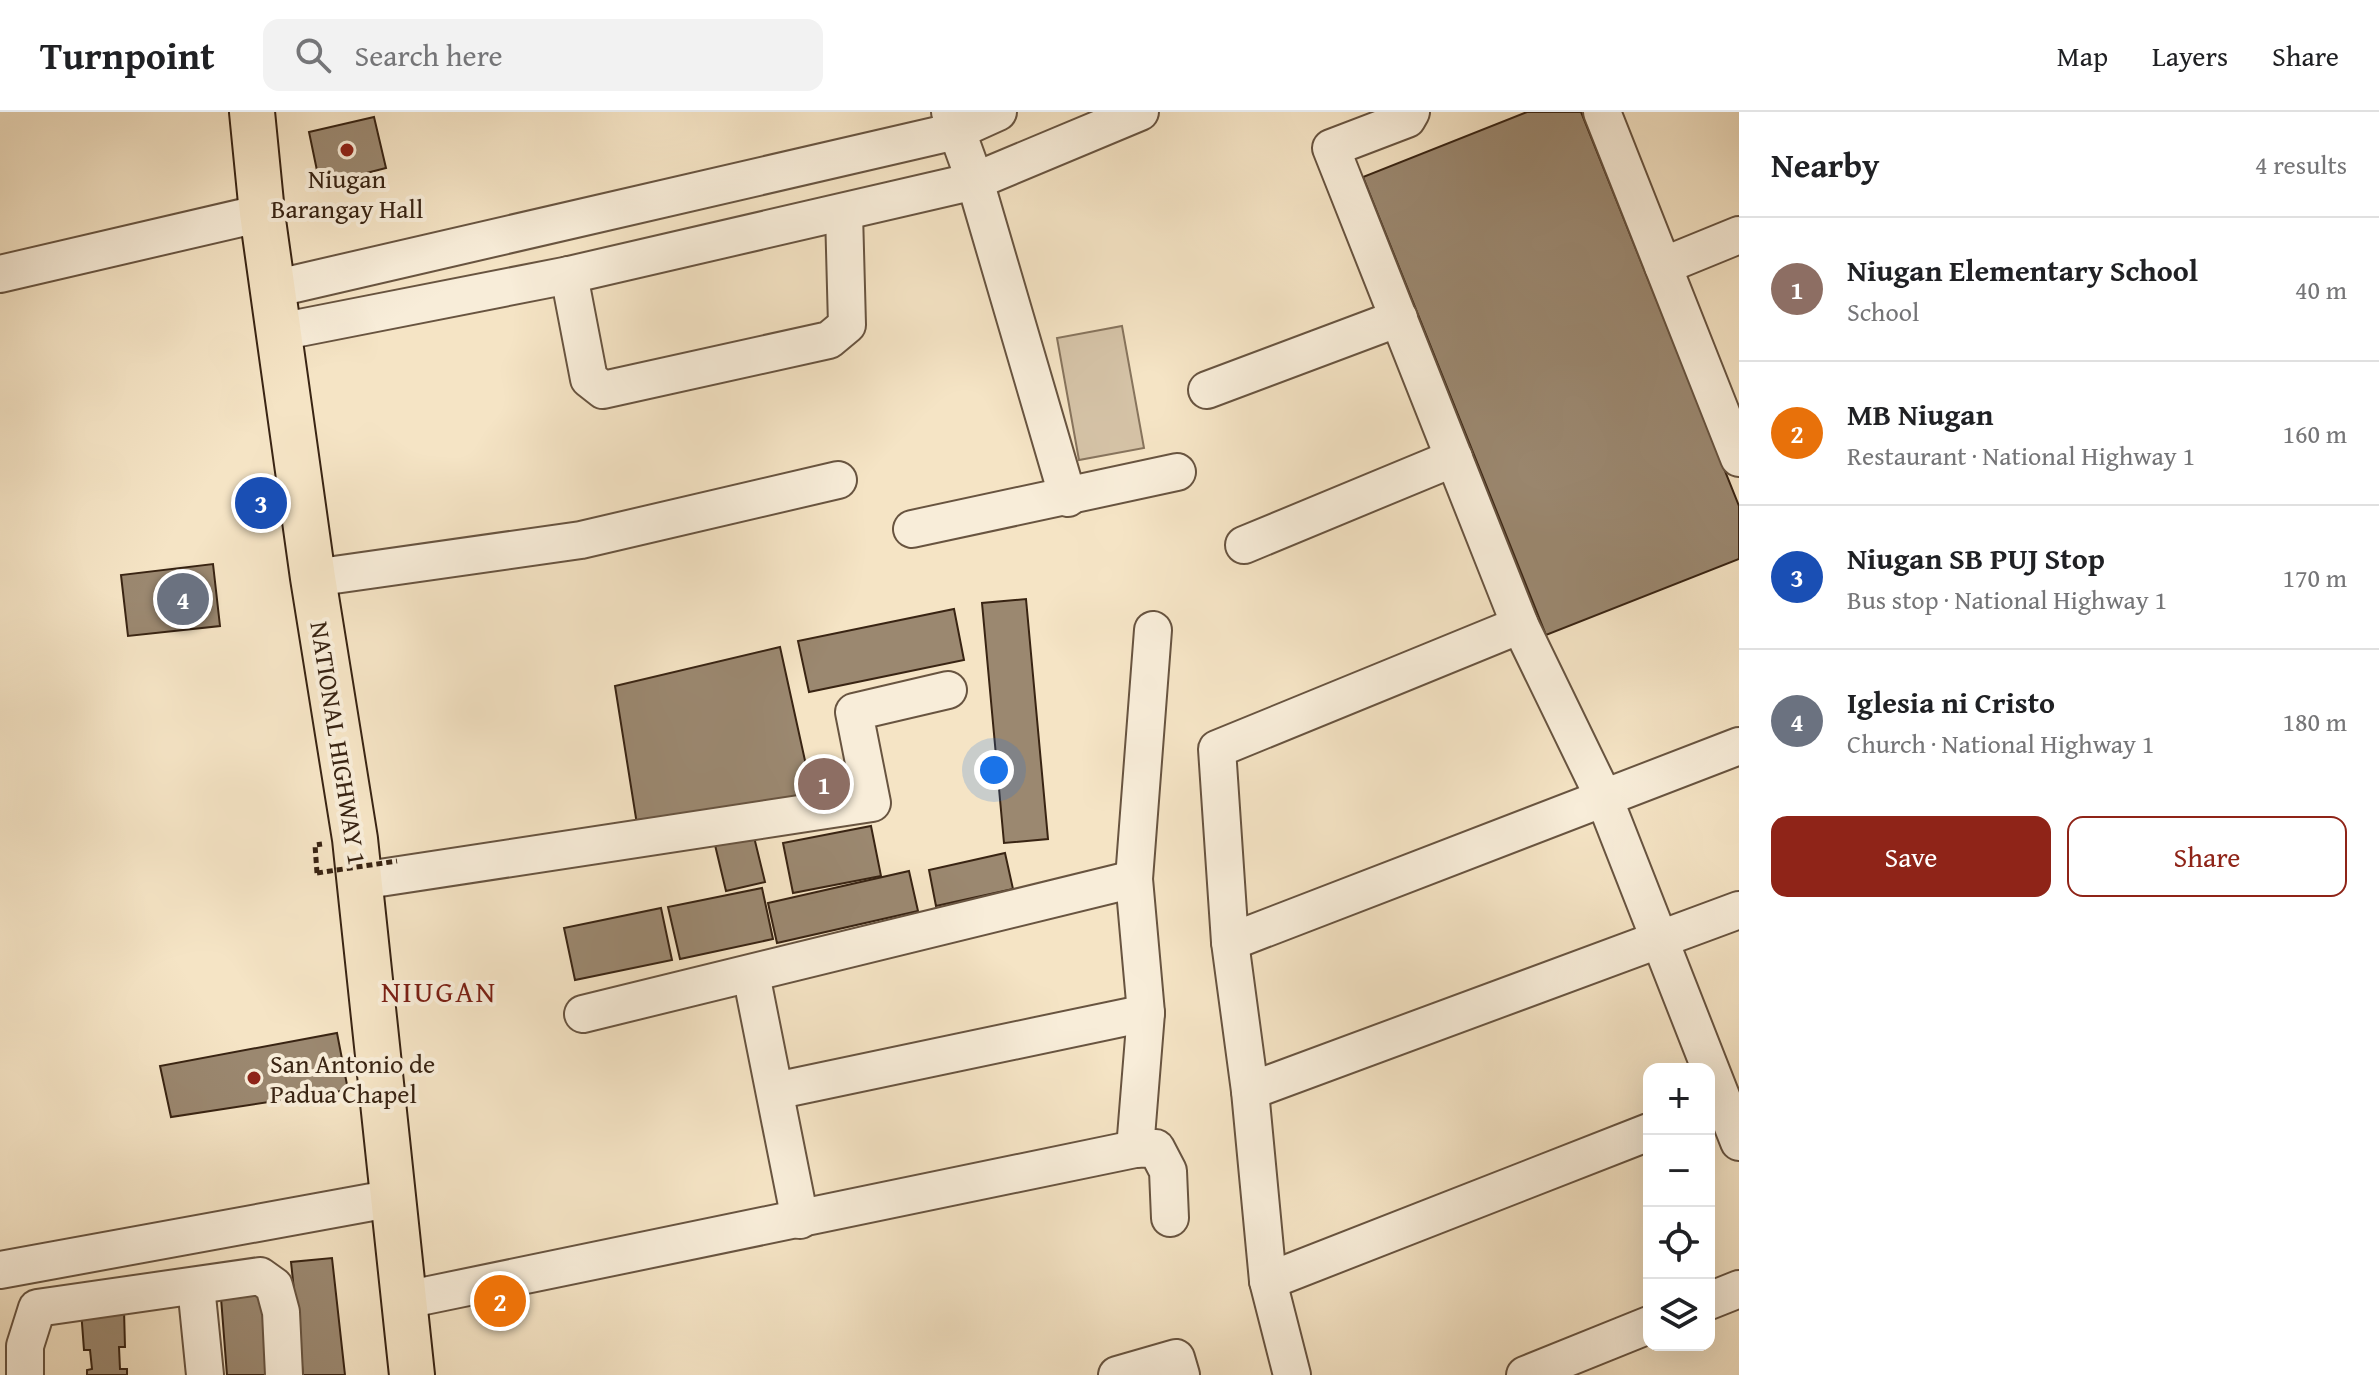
<!DOCTYPE html>
<meta charset="utf-8">
<style>
body{margin:0;font-family:"Gentium Book Plus",serif;background:#f2f2f2;color:#202124}
.controls{position:absolute;right:24px;bottom:24px;display:grid;overflow:hidden;border-radius:16px;box-shadow:0 8px 32px #0002}
.controls button{width:72px;height:72px;display:grid;place-items:center;padding:0;border:0;border-bottom:2px solid #e0e0e0;background:#fff;color:#202124;font:40px sans-serif}
.you{position:absolute;left:994px;top:658px;width:28px;height:28px;margin:-20px;border:6px solid #fff;border-radius:50%;background:#1a73e8;box-shadow:0 0 0 12px #1a73e833}
.badge{display:grid;place-items:center;width:52px;height:52px;border-radius:50%;background:#8f2418;color:#fff;font-size:26px;font-weight:700}
.pin{position:absolute;translate:-50% -50%;border:4px solid #fff;box-shadow:0 2px 8px #0006}
.list{margin:0;padding:0;list-style:none}
h2{display:flex;justify-content:space-between;align-items:center;height:104px;margin:0;padding:0 32px;font-size:34px}
h2 small{font-size:26px;font-weight:400;color:#757577}
.list li{display:grid;grid-template-columns:52px 1fr auto;gap:24px;align-items:center;box-sizing:border-box;height:144px;padding:0 32px;border-top:2px solid #e0e0e0}
.list b{display:block;font-size:30px;white-space:nowrap}
.list p{margin:0;font-size:26px;white-space:nowrap;color:#757577}
.list em{font-size:26px;font-style:normal;color:#757577}
.actions{display:flex;gap:16px;padding:24px 32px}
.actions a{flex:1;padding:18px 0;border:2px solid #8f2418;border-radius:16px;text-align:center;font-size:28px;color:#8f2418}
.actions .main{background:#8f2418;color:#fff}
.icon{flex:none;width:44px;height:44px;fill:none;stroke:currentColor;stroke-width:2;stroke-linecap:round;stroke-linejoin:round}
.map{position:relative;flex:none;width:1739px;height:1263px;overflow:hidden}
header{display:flex;align-items:center;gap:48px;box-sizing:border-box;height:112px;padding:0 40px;background:#fff;border-bottom:2px solid #e0e0e0}
header strong{font-size:38px}
nav{display:flex;gap:44px;margin-inline-start:auto;font-size:28px}
.search{width:560px;height:72px;background:#f2f2f2;display:flex;align-items:center;gap:20px;box-sizing:border-box;padding:0 28px;border-radius:16px;color:#757577;font-size:30px}
main{display:flex}
aside{flex:1;background:#fff}
.map>svg:first-child{display:block}
.green{fill:#d5c3a7;stroke:#87745d;stroke-width:2}
.building{fill:#9b8870;stroke:#392413;stroke-width:2}
.lines{fill:none;stroke-linecap:round;stroke-linejoin:round}
.minor-casing{stroke:#685440;stroke-width:40}
.highway-casing{stroke:#392413;stroke-width:48}
.path{stroke:#392413;stroke-width:5;stroke-dasharray:6 4;stroke-linecap:butt}
.minor{stroke:#f8edd9;stroke-width:36}
.highway{stroke:#f5e4c5;stroke-width:44}
.path-bridge{stroke:#392413;stroke-width:5;stroke-dasharray:6 4;stroke-linecap:butt}
.poi-dot{fill:#8f2418;stroke:#f8edd9;stroke-width:3}
.labels{text-anchor:middle;dominant-baseline:central;stroke-width:8;stroke-linejoin:round;paint-order:stroke}
.poi-label{font-size:26px;fill:#392413;stroke:#f8edd9}
.street-label{font-size:26px;fill:#392413;stroke:#f8edd9}
.quarter-label{font-size:30px;letter-spacing:2px;fill:#7a1f14;stroke:#f8edd9}
</style>
<header>
<strong>Turnpoint</strong>
<div class="search"><svg class="icon" aria-label="search" viewBox="0 0 24 24"><circle cx="10" cy="10" r="6"/><path d="M15 15l6 6"/></svg>Search here</div>
<nav><a>Map</a><a>Layers</a><a>Share</a></nav>
</header>
<main>
<div class="map">
<svg width="1739" height="1263" viewBox="0 0 1739 1263">
<rect width="100%" height="100%" fill="#f5e4c5"/>
<filter id="stains"><feTurbulence type="fractalNoise" baseFrequency=".0025" numOctaves="4"/><feColorMatrix values="0 0 0 0 .2 0 0 0 0 .09 0 0 0 0 .02 0 0 0 .5 -.17"/></filter>
<radialGradient id="worn" r=".72"><stop offset=".6" stop-color="#630" stop-opacity="0"/><stop offset="1" stop-color="#630" stop-opacity=".3"/></radialGradient>
<!-- green -->
<polygon class="green" points="1122,214 1144,336 1079,348 1057,226"/>
<!-- building -->
<g class="building">
<polygon points="1527,0 1581,0 1739,394 1739,447 1546,523 1363,65"/>
<polygon points="374,5 386,56 320,73 309,20"/>
<polygon points="213,452 220,514 128,524 121,463"/>
<polygon points="1026,487 1048,727 1004,731 982,491"/>
<polygon points="954,497 964,548 809,580 798,529"/>
<polygon points="780,535 815,694 639,725 615,574"/>
<polygon points="871,714 881,764 793,781 783,731"/>
<polygon points="754,725 765,770 726,779 715,733"/>
<polygon points="1005,741 1013,777 936,794 929,758"/>
<polygon points="909,759 918,799 777,831 768,791"/>
<polygon points="762,776 773,827 680,847 668,795"/>
<polygon points="661,796 672,848 575,868 564,816"/>
<polygon points="337,921 348,978 171,1005 160,954"/>
<polygon points="332,1146 345,1263 303,1263 291,1150"/>
<polygon points="261,1171 268,1263 227,1263 220,1173"/>
<polygon points="81,1198 124,1198 125,1235 119,1235 120,1257 127,1257 127,1263 87,1263 87,1258 92,1257 90,1238 84,1238"/>
</g>
<g class="lines">
<defs>
<g id="minor">
<polyline points="950,0 975,69 1068,386"/>
<polyline points="1411,0 1407,7 1331,36 1520,513 1604,686 1739,1030"/>
<polyline points="1602,0 1739,346"/>
<polyline points="1663,154 1739,123"/>
<polyline points="0,162 262,101"/>
<polyline points="569,163 589,267 603,278 829,228 847,213 844,101"/>
<polyline points="273,177 956,19 998,0"/>
<polyline points="279,220 569,163 975,69 1140,0"/>
<polyline points="1207,278 1399,206"/>
<polyline points="912,417 1177,360"/>
<polyline points="1244,433 1454,346"/>
<polyline points="313,466 581,428 838,368"/>
<polyline points="360,769 872,691 854,600 948,578"/>
<polyline points="1230,830 1739,634"/>
<polyline points="751,862 800,1108"/>
<polyline points="583,902 1134,767"/>
<polyline points="775,979 1146,901"/>
<polyline points="1250,979 1739,798"/>
<polyline points="1135,1037 1146,901 1134,767 1153,518"/>
<polyline points="0,1158 394,1086"/>
<polyline points="1268,1169 1649,1020"/>
<polyline points="196,1174 205,1263"/>
<polyline points="405,1188 1135,1037 1156,1036 1168,1059 1170,1106"/>
<polyline points="1709,1189 1739,1177"/>
<polyline points="25,1263 25,1234 37,1196 260,1164 274,1174 281,1200 284,1263"/>
<polyline points="1117,1263 1176,1246 1181,1263"/>
<polyline points="1292,1263 1268,1169 1250,979 1230,830 1217,637 1520,513"/>
<polyline points="1525,1263 1649,1213"/>
</g>
<polyline id="highway" points="252,0 262,101 313,466 355,727 412,1263"/>
</defs>
<!-- minor casing -->
<use href="#minor" class="minor-casing"/>
<!-- highway casing -->
<use href="#highway" class="highway-casing"/>
<!-- path -->
<polyline class="path" points="317,761 315,733 322,732"/>
<!-- minor -->
<use href="#minor" class="minor"/>
<!-- highway -->
<use href="#highway" class="highway"/>
<!-- path-bridge -->
<polyline class="path-bridge" points="317,761 397,749"/>
</g>
<!-- markers -->
<g class="poi-dot">
<circle cx="347" cy="38" r="8"/>
<circle cx="254" cy="966" r="8"/>
</g>
<g class="labels">
<!-- poi labels -->
<g class="poi-label">
<text x="347" y="66">Niugan<tspan x="347" dy="30">Barangay Hall</tspan></text>
<text x="270" y="951" text-anchor="start">San Antonio de<tspan x="270" dy="30">Padua Chapel</tspan></text>
</g>
<!-- street labels -->
<g class="street-label">
<text transform="translate(339 631) rotate(81)">NATIONAL HIGHWAY 1</text>
</g>
<!-- quarter labels -->
<g class="quarter-label">
<text x="439" y="879">NIUGAN</text>
</g>
</g>
<rect width="100%" height="100%" filter="url(#stains)"/>
<rect width="100%" height="100%" fill="url(#worn)"/>
</svg>
<div class="controls">
<button>+</button>
<button>−</button>
<button><svg class="icon" aria-label="locate" viewBox="0 0 24 24"><circle cx="12" cy="12" r="6"/><path d="M12 2v4M12 18v4M2 12h4M18 12h4"/></svg></button>
<button><svg class="icon" aria-label="layers" viewBox="0 0 24 24"><path d="M12 4l9 5-9 5-9-5zM3 14l9 5 9-5"/></svg></button>
</div>
<div class="you"></div>
<div class="pin badge" style="left:824px;top:672px;background:#8d6e63">1</div>
<div class="pin badge" style="left:500px;top:1189px;background:#e8710a">2</div>
<div class="pin badge" style="left:261px;top:391px;background:#1a4fb4">3</div>
<div class="pin badge" style="left:183px;top:487px;background:#6b7280">4</div>
</div>
<aside>
<h2>Nearby<small>4 results</small></h2>
<ul class="list">
<li><span class="badge" style="background:#8d6e63">1</span><div><b>Niugan Elementary School</b><p>School</p></div><em>40 m</em></li>
<li><span class="badge" style="background:#e8710a">2</span><div><b>MB Niugan</b><p>Restaurant · National Highway 1</p></div><em>160 m</em></li>
<li><span class="badge" style="background:#1a4fb4">3</span><div><b>Niugan SB PUJ Stop</b><p>Bus stop · National Highway 1</p></div><em>170 m</em></li>
<li><span class="badge" style="background:#6b7280">4</span><div><b>Iglesia ni Cristo</b><p>Church · National Highway 1</p></div><em>180 m</em></li>
</ul>
<div class="actions"><a class="main">Save</a><a>Share</a></div>
</aside>
</main>
